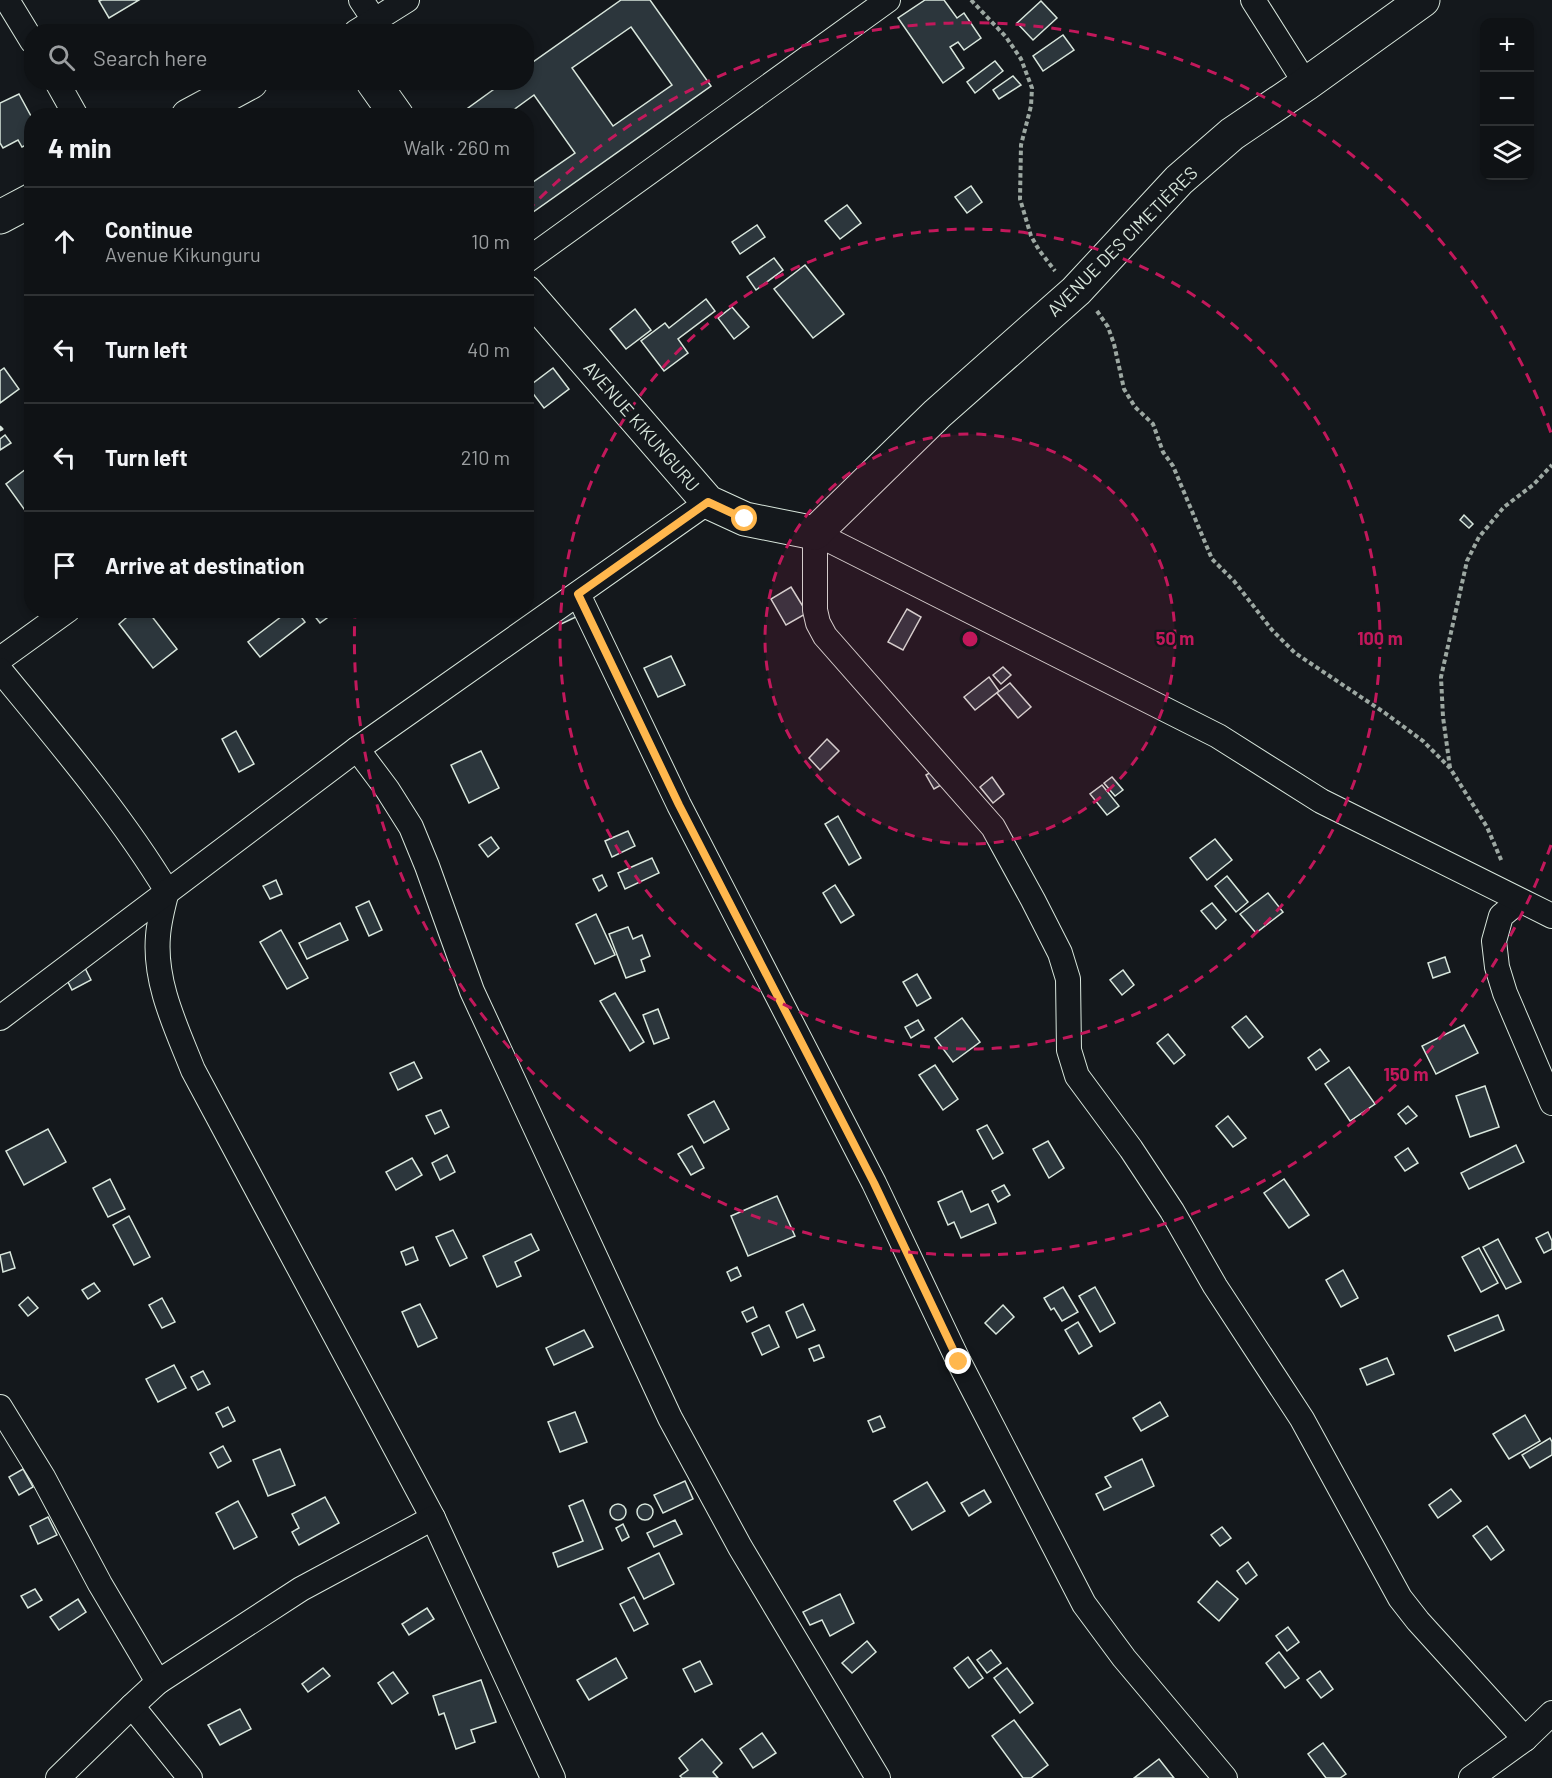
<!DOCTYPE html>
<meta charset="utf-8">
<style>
body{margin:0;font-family:Barlow,sans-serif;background:#1d2022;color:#f1f3f6}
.controls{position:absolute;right:18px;top:18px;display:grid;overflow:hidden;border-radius:12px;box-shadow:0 3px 9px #0003}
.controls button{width:54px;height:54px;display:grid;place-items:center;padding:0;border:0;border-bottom:2px solid #2f3234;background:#0f1215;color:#f1f3f6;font:30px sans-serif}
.stop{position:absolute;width:18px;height:18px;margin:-14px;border:4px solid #ffb74d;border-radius:50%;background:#fff}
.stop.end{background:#ffb74d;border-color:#fff;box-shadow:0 2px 6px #0008}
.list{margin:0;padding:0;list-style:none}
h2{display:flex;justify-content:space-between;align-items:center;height:78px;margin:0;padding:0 24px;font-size:26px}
h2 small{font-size:20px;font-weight:400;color:#9b9ea0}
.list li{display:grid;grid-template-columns:39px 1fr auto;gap:18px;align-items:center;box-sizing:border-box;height:108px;padding:0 24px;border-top:2px solid #2f3234}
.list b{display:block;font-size:22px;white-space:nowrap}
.list p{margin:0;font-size:20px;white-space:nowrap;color:#9b9ea0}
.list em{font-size:20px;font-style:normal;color:#9b9ea0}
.icon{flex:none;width:33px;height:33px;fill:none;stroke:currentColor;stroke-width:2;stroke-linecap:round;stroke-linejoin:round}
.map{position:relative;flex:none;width:1552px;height:1778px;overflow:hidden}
.search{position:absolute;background:#0f1215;box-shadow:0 3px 9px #0003;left:24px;top:24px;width:510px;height:66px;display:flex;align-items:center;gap:15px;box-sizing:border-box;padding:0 21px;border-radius:24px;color:#9b9ea0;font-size:22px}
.panel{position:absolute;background:#0f1215;box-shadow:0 3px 9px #0003;left:24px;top:108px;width:510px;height:510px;border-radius:24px}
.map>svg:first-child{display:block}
.building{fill:#2c363c;stroke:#d8e6dc;stroke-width:1.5;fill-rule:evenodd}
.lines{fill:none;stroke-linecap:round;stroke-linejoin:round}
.street-casing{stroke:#d8e6dc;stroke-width:26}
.secondary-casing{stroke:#d8e6dc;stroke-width:35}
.path{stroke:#9da8a2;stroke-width:4;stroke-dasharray:4.5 3;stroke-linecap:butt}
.street{stroke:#14181c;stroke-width:24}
.secondary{stroke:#14181c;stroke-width:33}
.wall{stroke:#d8e6dc;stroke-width:3}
.route{stroke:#ffb74d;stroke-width:8}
.ring{fill:none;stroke:#c2185b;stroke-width:3;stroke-dasharray:10 8}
.labels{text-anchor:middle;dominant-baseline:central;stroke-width:4.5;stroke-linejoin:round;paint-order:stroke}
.street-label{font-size:18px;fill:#d8e6dc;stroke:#14181c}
.centre{fill:#c2185b;stroke:#14181c;stroke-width:3}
.ring-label{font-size:18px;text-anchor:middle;font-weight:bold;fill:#c2185b;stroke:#14181c;stroke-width:4.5;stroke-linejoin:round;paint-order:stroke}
</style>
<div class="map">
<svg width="1552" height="1778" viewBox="0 0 1552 1778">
<rect width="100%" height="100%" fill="#14181c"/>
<!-- building -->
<g class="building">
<polygon points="102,0 139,0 109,18 99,1"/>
<path d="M621,0H650L711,86L526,217V187L575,153L534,95L505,116H457L504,82H526V67ZM631,27L672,85L613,126L572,68Z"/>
<polygon points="925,0 944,0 957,18 964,13 981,38 964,50 958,42 950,47 964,68 943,83 898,18"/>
<polygon points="1041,1 1057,18 1033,40 1017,23"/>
<polygon points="1063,35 1074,50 1043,71 1033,56"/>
<polygon points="995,61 1003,71 975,93 967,82"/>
<polygon points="1013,76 1021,85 999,99 993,90"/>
<polygon points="19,94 32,118 32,142 22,147 18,140 3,148 0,143 0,103"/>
<polygon points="971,186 982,202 967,213 955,197"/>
<polygon points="847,205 861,223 840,239 825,221"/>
<polygon points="757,225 765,237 740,254 732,242"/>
<polygon points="774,258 783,270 756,290 747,277"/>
<polygon points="805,265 844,314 813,338 774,289"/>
<polygon points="706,299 715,311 678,339 688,353 664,371 641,341 665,323 669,328"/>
<polygon points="732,307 749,327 734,339 718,318"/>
<polygon points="635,309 651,330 626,349 610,329"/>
<polygon points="4,368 19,389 0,403 0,371"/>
<polygon points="553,368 569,389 544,408 528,387"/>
<polygon points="5,435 11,443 0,450 0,439"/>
<polygon points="30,466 32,469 32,520 6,484"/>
<polygon points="1464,515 1473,524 1469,528 1460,520"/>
<polygon points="791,587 807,613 786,625 771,599"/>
<polygon points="571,607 576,617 561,624 556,614"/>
<polygon points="907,609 921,617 903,650 888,642"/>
<polygon points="120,610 147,610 177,649 153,668 119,624 126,618"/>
<polygon points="290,610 296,610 305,622 260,657 248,642"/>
<polygon points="310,610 338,610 320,623"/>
<polygon points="671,656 685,685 658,697 644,668"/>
<polygon points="1003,667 1011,675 1001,684 993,675"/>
<polygon points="989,677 999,691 975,710 964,697"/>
<polygon points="1010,683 1031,707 1018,718 997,693"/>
<polygon points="236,731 254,764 239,772 222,739"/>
<polygon points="827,739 839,751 820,770 809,758"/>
<polygon points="481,751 499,788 469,803 451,765"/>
<polygon points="940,767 948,781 934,789 926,775"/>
<polygon points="992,777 1004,794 993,803 980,787"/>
<polygon points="1112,777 1123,790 1115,796 1104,783"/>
<polygon points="1102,785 1119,806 1107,815 1090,794"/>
<polygon points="838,816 861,858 849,865 825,824"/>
<polygon points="628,831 635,846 612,857 605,841"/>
<polygon points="491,837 499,848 488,857 479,845"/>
<polygon points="1215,839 1232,860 1207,880 1190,858"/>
<polygon points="652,858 659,873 625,889 618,873"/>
<polygon points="602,875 607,886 599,891 593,879"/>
<polygon points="1227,876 1248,902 1236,912 1215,886"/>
<polygon points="276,880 282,894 270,899 263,886"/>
<polygon points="835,885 854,915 841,923 823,893"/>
<polygon points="1268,893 1283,912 1256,933 1240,914"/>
<polygon points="369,901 382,930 369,936 356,907"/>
<polygon points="1212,903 1226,920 1216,929 1201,911"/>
<polygon points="596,914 615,955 595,964 576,924"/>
<polygon points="340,923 348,940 307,959 299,943"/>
<polygon points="628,927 633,939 642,935 650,956 641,960 645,971 626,978 609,934"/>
<polygon points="281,930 308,978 287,989 260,942"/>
<polygon points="1445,957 1450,972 1433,978 1428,963"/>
<polygon points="83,964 91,980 72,990 64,974"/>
<polygon points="1123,970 1134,985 1122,995 1110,980"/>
<polygon points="917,974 931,998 917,1006 903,982"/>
<polygon points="615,993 644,1042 630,1051 600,1001"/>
<polygon points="658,1009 669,1038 654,1044 643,1015"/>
<polygon points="1246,1016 1263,1037 1249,1048 1232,1027"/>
<polygon points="962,1018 980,1042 953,1062 935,1038"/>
<polygon points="918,1020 924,1030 911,1038 905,1027"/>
<polygon points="1464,1025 1478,1053 1436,1074 1422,1046"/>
<polygon points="1168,1034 1185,1055 1174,1064 1157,1043"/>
<polygon points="1320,1049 1329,1061 1316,1070 1308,1058"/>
<polygon points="414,1062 422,1078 398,1090 390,1073"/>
<polygon points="935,1065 958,1099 943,1110 919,1075"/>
<polygon points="1349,1067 1375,1104 1350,1121 1325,1084"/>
<polygon points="1485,1086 1499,1127 1470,1137 1456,1096"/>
<polygon points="714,1101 729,1129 704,1143 688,1115"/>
<polygon points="1408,1106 1417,1116 1406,1124 1398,1114"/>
<polygon points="441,1110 449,1127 435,1134 426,1116"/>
<polygon points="1228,1116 1246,1138 1233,1147 1216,1126"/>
<polygon points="987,1125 1003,1153 993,1159 977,1130"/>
<polygon points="48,1129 66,1162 24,1185 6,1151"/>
<polygon points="1048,1141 1064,1168 1049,1178 1033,1149"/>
<polygon points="1516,1145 1524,1162 1469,1189 1461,1173"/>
<polygon points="692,1146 704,1168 691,1175 678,1154"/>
<polygon points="1408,1148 1418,1163 1405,1171 1395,1157"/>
<polygon points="447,1155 455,1172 440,1180 432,1163"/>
<polygon points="412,1158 422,1175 396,1190 386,1172"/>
<polygon points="110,1179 125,1209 108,1217 93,1188"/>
<polygon points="1284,1179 1309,1215 1289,1228 1264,1193"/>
<polygon points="1004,1185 1010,1195 998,1202 992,1191"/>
<polygon points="962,1191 971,1212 988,1204 996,1223 961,1238 954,1222 948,1225 938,1202"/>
<polygon points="777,1196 795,1236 748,1256 731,1216"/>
<polygon points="129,1216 150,1257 134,1265 113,1225"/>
<polygon points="453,1230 467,1258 450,1266 436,1237"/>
<polygon points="1548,1232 1552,1241 1552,1249 1544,1253 1536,1238"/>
<polygon points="531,1234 539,1250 515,1262 521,1276 497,1287 483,1256"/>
<polygon points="1498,1239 1521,1282 1506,1289 1483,1247"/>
<polygon points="413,1247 418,1260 406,1265 401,1252"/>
<polygon points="1479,1248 1498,1283 1481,1292 1462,1257"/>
<polygon points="10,1252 15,1268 3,1272 0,1255"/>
<polygon points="737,1267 741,1276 731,1281 727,1272"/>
<polygon points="1343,1270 1358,1298 1341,1307 1326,1280"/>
<polygon points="94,1283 100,1291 88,1299 82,1290"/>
<polygon points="1063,1287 1078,1312 1062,1321 1054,1308 1051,1310 1044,1298"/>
<polygon points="1095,1287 1115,1323 1100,1332 1079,1296"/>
<polygon points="28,1297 38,1308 28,1316 19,1305"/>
<polygon points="162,1298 175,1322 162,1328 149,1305"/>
<polygon points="420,1304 437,1338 418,1347 402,1312"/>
<polygon points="803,1304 815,1330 797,1338 786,1312"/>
<polygon points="1003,1305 1014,1317 996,1334 985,1323"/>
<polygon points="753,1307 757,1317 747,1322 742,1312"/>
<polygon points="1498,1315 1504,1330 1455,1351 1448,1336"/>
<polygon points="1078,1322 1092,1346 1079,1354 1065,1330"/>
<polygon points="769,1325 779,1347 762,1355 752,1333"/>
<polygon points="584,1330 593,1347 554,1365 546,1348"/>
<polygon points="819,1345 824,1357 814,1361 809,1349"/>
<polygon points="1387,1358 1394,1374 1367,1385 1360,1369"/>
<polygon points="174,1365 186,1388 158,1402 146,1379"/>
<polygon points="203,1371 210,1384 198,1390 191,1377"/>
<polygon points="1160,1402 1168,1416 1141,1431 1133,1418"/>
<polygon points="228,1407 235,1421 223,1427 216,1413"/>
<polygon points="575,1412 587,1442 560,1452 548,1422"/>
<polygon points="1525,1415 1540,1441 1509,1459 1493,1434"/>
<polygon points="880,1416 885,1427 873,1432 868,1421"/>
<polygon points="1550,1438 1552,1442 1552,1455 1530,1468 1522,1455"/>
<polygon points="223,1446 231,1461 218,1468 210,1453"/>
<polygon points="280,1449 295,1485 268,1496 253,1460"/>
<polygon points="1142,1459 1154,1486 1104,1510 1096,1494 1111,1487 1105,1477"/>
<polygon points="23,1469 33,1487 19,1495 9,1477"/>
<polygon points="685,1481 693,1499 663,1513 654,1495"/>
<polygon points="927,1482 945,1511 912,1530 894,1501"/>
<polygon points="1451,1489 1461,1501 1438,1518 1429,1505"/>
<polygon points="984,1490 991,1502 969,1516 961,1503"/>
<polygon points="325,1497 339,1523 299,1545 292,1532 299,1528 292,1514"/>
<polygon points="583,1500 603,1549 558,1567 553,1553 583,1541 569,1506"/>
<polygon points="238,1501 257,1537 234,1549 216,1513"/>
<circle cx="645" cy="1512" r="8"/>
<circle cx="618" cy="1512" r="8"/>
<polygon points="48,1517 57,1535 38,1544 30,1526"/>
<polygon points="675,1520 682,1534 654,1547 647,1533"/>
<polygon points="623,1524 629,1537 622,1541 616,1528"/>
<polygon points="1487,1526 1504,1550 1491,1560 1473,1536"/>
<polygon points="1222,1527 1231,1538 1220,1546 1211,1535"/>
<polygon points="659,1553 674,1584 644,1599 628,1568"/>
<polygon points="1248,1562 1257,1575 1246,1584 1237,1571"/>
<polygon points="1217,1581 1238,1599 1219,1621 1198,1602"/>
<polygon points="35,1589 42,1600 28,1608 21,1596"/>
<polygon points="840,1594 854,1623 830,1636 822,1620 810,1625 803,1612"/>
<polygon points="634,1597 648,1624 634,1631 620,1604"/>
<polygon points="78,1599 86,1612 59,1630 50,1617"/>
<polygon points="427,1608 434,1619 409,1635 402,1624"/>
<polygon points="1288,1627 1299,1642 1287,1651 1276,1636"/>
<polygon points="867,1641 876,1652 852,1673 842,1663"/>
<polygon points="991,1650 1001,1663 987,1673 977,1660"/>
<polygon points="1279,1652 1299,1678 1285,1688 1266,1663"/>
<polygon points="968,1657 983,1678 969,1688 954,1668"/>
<polygon points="616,1658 627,1678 589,1700 577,1680"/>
<polygon points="700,1661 712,1684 695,1692 683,1669"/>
<polygon points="323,1668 330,1676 308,1692 302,1684"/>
<polygon points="1007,1668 1033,1703 1020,1713 994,1678"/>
<polygon points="1320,1671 1333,1689 1321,1698 1307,1680"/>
<polygon points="393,1672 408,1693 392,1704 378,1683"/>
<polygon points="481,1680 496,1722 471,1730 475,1742 456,1749 444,1713 439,1715 433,1696"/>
<polygon points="240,1709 251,1729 220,1745 208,1725"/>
<polygon points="1014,1720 1048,1765 1031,1778 1023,1778 992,1736"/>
<polygon points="762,1733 776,1753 753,1768 740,1749"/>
<polygon points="702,1739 722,1763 713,1772 718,1778 682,1778 680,1776 688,1770 679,1758"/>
<polygon points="1323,1743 1346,1774 1340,1778 1326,1778 1308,1754"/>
<polygon points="1159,1759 1174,1778 1134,1778"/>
</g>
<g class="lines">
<defs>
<g id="street">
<polyline points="7,0 32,41"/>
<polyline points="361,0 375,21"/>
<polyline points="1253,0 1306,84"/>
<polyline points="356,32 407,0"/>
<polyline points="57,82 76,116"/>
<polyline points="526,261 888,0"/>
<polyline points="578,594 679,805 874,1183 959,1362 1084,1604 1124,1658 1225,1778"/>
<polyline points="0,659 68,610"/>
<path d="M0,670C58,741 119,812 167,891C163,906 159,921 158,936C154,983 176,1027 193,1070L433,1518L553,1778"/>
<polyline points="357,749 387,789 411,827 427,866 472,991 670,1418 740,1547 878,1778"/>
<polyline points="1519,901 1501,916 1494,941 1497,967 1505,993 1552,1103"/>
<polyline points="0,1018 357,749 708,502"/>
<polyline points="0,1407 43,1477 100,1584 158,1682"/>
<polyline points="132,1706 190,1778"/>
<polyline points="1525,1739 1418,1621 1400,1598 1302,1419 1215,1286 1172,1211 1131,1149 1077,1076 1069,1050 1068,979 1060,953 1033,900 993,827 825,636 818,623 815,610 815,533 1218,736 1321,801 1552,916"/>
<polyline points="58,1778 132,1706 158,1682 301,1589 433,1518"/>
<polyline points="1471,1778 1525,1739 1552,1713"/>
</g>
<g id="secondary">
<polyline points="373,82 397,116"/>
<polyline points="188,116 251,82"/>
<polyline points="0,217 32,200"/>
<polyline points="526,292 708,502 745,519 815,533 937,414 1076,291 1179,180 1232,134 1306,84 1423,0"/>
</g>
</defs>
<!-- street casing -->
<use href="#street" class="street-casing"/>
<!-- secondary casing -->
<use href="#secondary" class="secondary-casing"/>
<!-- path -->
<g class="path">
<polyline points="971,0 1006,37 1021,59 1032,88 1031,106 1021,145 1020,199 1031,236 1039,250 1055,271"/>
<polyline points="1097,311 1108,327 1114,344 1124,389 1135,407 1153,424 1163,452 1173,466 1212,559 1234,581 1272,630 1295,653 1385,713 1423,741 1450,768 1487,827 1502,862"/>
<polyline points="1450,768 1443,717 1441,677 1467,561 1479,537 1504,507 1533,485 1552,465"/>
</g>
<!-- street -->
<use href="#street" class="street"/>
<!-- secondary -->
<use href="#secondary" class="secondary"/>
<!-- wall -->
<polyline class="wall" points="0,427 2,429 0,430"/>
</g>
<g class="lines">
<!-- route -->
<polyline class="route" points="745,519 708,502 578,594 679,805 874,1183 959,1362"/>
</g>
<!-- distance rings -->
<circle cx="970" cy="639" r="205" fill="#c2185b" fill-opacity=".12"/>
<g class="ring">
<circle cx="970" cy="639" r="205"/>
<circle cx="970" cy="639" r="410"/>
<path d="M1551 845A616 616 0 0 1 355 612M527 211A616 616 0 0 1 1551 433"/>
</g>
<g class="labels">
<!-- street labels -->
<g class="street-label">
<text transform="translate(1122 241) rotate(-45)">AVENUE DES CIMETIÈRES</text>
<text transform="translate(642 426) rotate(49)">AVENUE KIKUNGURU</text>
</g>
</g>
<circle cx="970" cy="639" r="9" class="centre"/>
<g class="ring-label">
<text x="1175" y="645">50 m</text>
<text x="1380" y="645">100 m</text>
<text x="1406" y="1081">150 m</text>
</g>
</svg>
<div class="controls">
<button>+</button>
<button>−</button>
<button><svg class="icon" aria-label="layers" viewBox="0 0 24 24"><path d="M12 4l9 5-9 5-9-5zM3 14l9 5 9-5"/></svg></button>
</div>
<div class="stop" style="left:745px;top:519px"></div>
<div class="stop end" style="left:959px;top:1362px"></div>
<div class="search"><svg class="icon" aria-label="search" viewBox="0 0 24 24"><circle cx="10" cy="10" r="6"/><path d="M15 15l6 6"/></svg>Search here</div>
<section class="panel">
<h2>4 min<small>Walk · 260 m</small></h2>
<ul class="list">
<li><svg class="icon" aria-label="ahead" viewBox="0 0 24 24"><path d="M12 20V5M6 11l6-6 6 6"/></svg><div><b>Continue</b><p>Avenue Kikunguru</p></div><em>10 m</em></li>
<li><svg class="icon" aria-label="left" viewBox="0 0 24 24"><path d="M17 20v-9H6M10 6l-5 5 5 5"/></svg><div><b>Turn left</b></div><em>40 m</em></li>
<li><svg class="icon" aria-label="left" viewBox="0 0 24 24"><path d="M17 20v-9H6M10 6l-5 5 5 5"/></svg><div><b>Turn left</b></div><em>210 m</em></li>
<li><svg class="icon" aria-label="arrive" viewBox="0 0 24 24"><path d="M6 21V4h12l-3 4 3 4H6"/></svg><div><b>Arrive at destination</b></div></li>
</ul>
</section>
</div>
